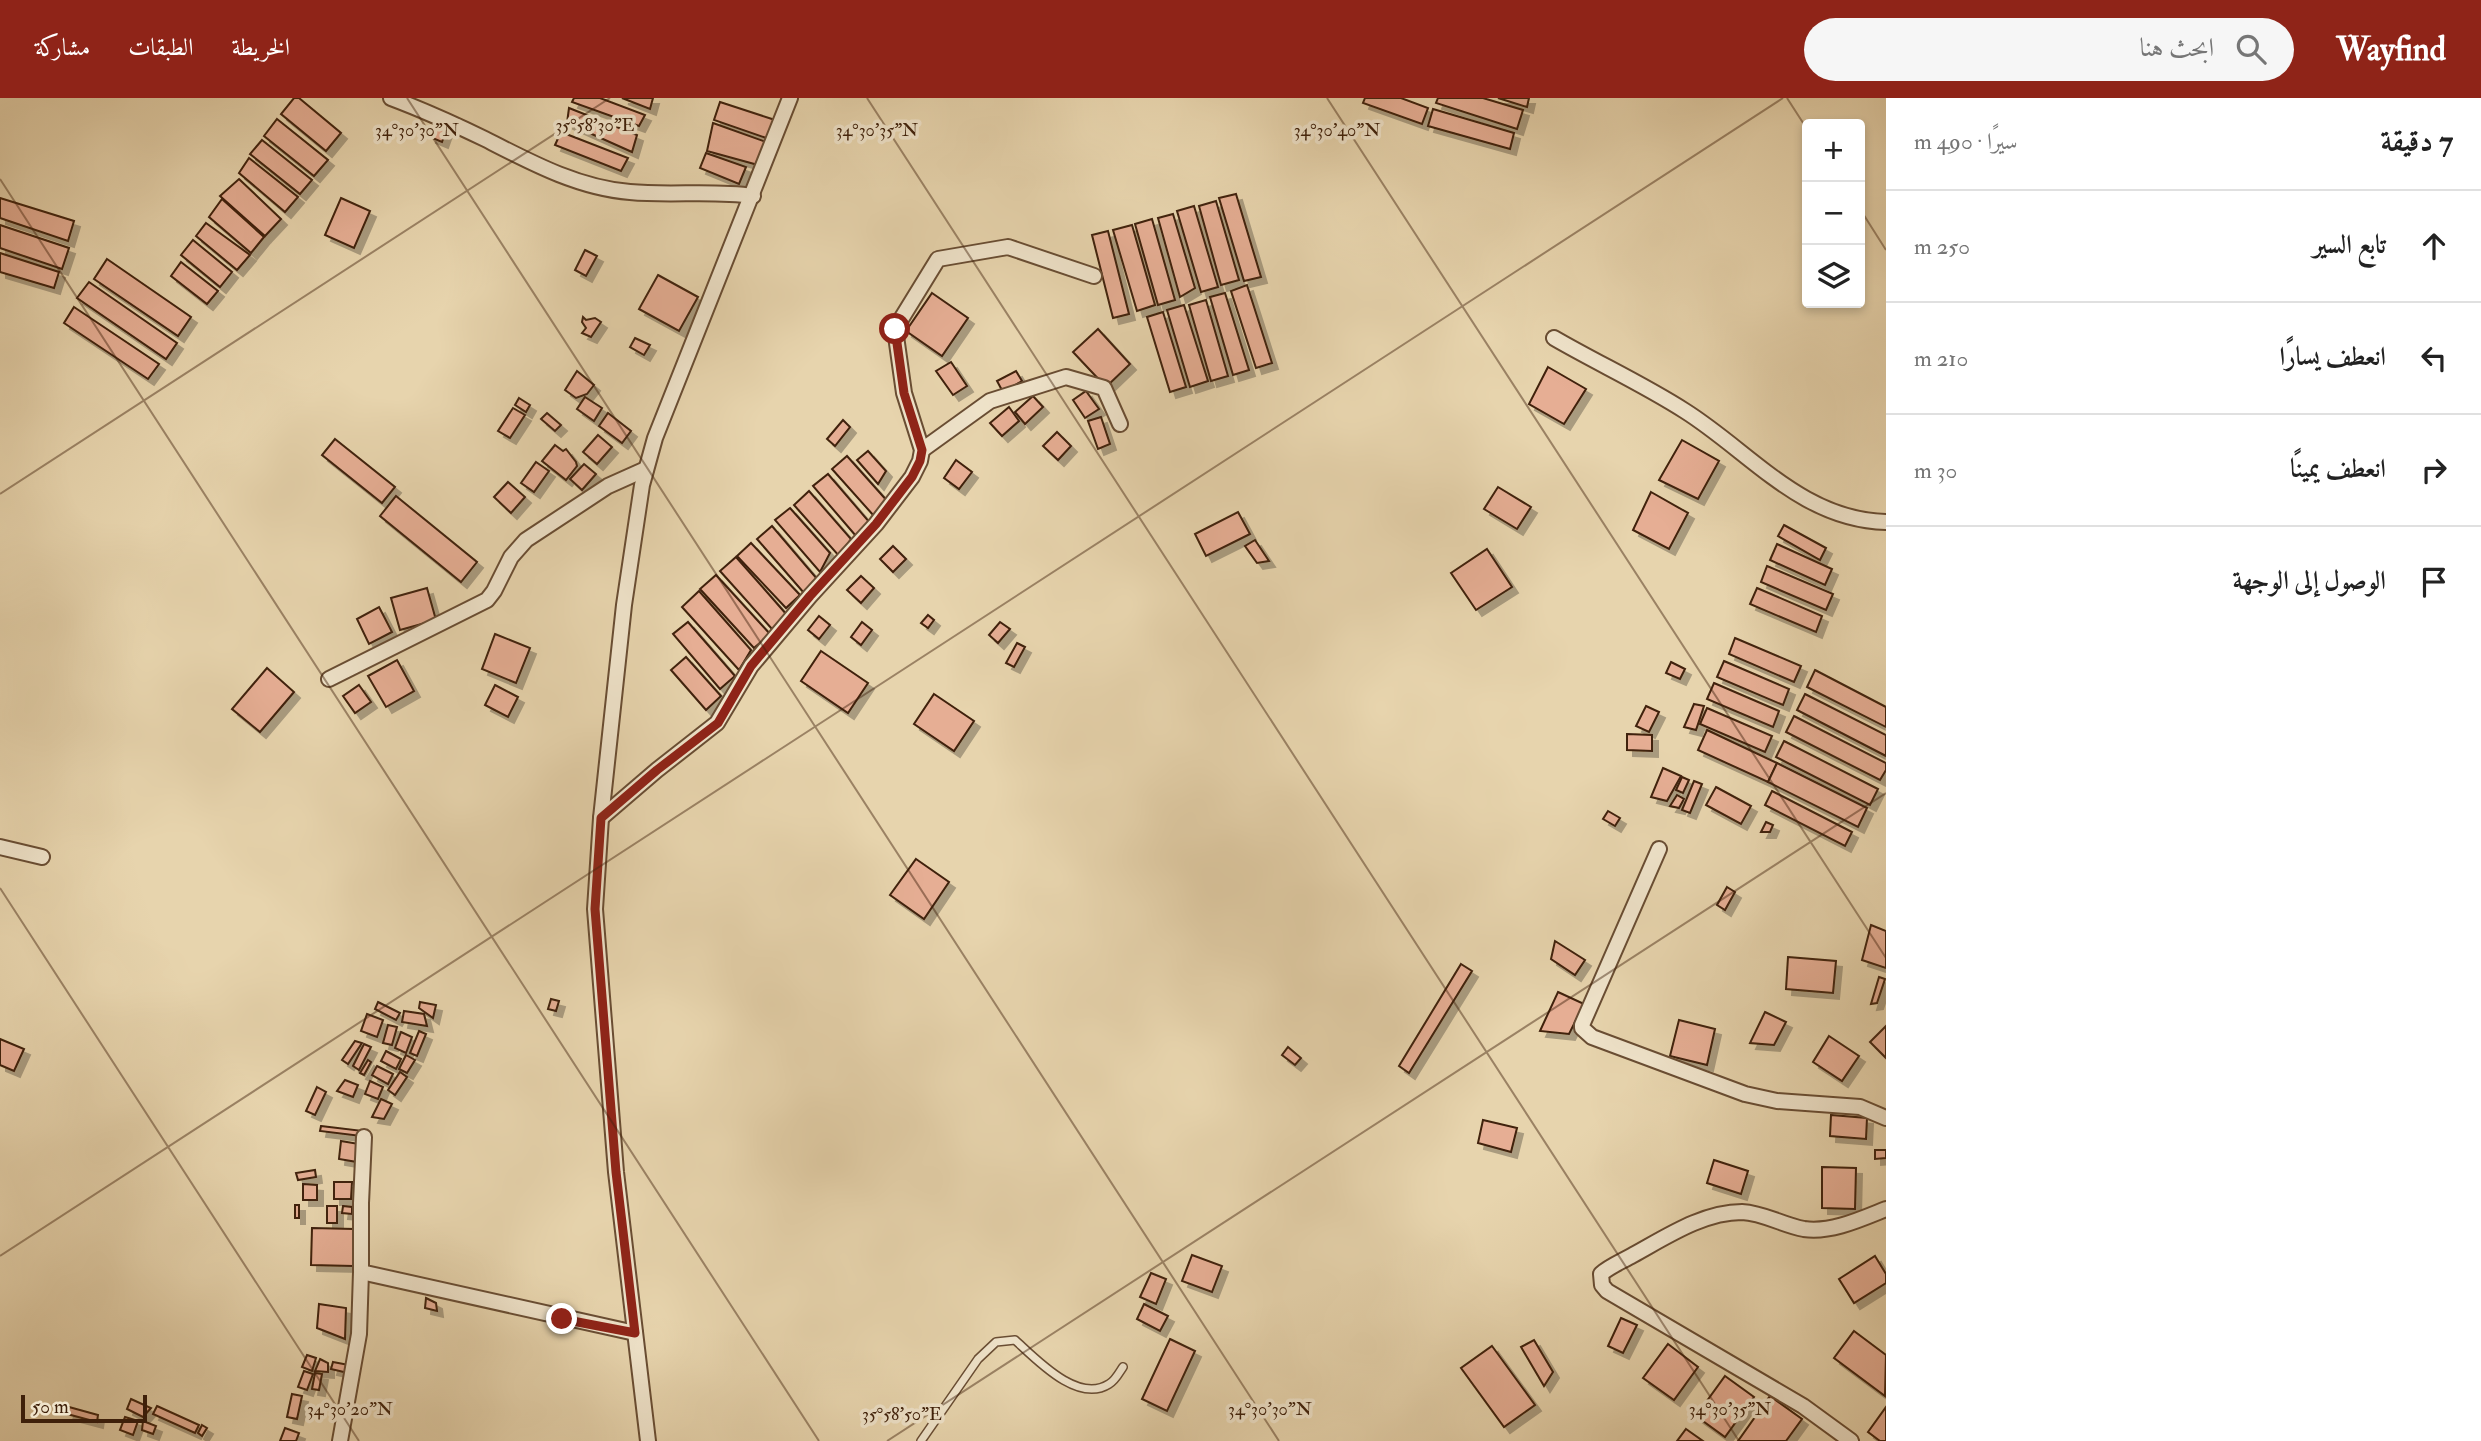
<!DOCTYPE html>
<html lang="ar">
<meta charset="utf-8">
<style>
body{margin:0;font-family:"IM FELL Double Pica",Amiri,serif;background:#f6f6f6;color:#222;direction:rtl}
.controls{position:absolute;right:21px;top:21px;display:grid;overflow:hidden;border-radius:7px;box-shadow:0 4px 10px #0003}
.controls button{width:63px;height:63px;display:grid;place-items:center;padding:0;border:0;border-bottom:2px solid #e0e0e0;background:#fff;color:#222;font:35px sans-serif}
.scale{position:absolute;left:21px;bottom:18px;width:126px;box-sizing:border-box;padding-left:7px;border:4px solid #3f200a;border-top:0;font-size:19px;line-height:24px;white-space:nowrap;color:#3f200a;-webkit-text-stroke:5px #efe3ca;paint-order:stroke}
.stop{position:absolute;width:21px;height:21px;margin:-16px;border:5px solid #8f2418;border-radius:50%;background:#fff}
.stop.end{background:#8f2418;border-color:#fff;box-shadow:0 2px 7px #0008}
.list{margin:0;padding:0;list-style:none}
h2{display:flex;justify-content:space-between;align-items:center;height:91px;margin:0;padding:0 28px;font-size:30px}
h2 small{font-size:23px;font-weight:400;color:#767676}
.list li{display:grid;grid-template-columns:46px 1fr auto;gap:21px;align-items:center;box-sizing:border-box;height:112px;padding:0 28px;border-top:2px solid #e0e0e0}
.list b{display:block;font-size:26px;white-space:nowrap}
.list em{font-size:23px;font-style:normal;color:#767676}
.icon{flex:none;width:38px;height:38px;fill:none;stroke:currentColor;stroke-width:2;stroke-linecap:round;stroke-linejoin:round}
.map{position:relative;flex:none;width:1886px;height:1343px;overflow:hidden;direction:ltr}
header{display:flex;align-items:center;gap:42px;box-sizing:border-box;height:98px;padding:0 35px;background:#8f2418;color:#fff}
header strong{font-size:33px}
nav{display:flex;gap:38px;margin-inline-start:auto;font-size:24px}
.search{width:490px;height:63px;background:#f6f6f6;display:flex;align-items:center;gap:18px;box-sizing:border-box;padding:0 24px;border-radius:38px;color:#767676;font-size:26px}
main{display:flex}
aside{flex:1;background:#fff}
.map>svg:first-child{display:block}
.building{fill:#e6ae94;stroke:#3f200a;stroke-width:2;filter:url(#shadow)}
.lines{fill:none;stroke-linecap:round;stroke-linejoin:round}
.service-casing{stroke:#694d33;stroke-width:10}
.minor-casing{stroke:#694d33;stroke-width:18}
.service{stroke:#efe3ca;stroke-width:7}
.minor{stroke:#efe3ca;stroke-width:14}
.route{stroke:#8f2418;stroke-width:9}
.ticks{fill:none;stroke:#3f200a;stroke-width:2;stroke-opacity:0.45}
.ticks-label{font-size:18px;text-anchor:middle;fill:#3f200a;stroke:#efe3ca;stroke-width:7;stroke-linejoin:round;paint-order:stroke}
</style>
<header>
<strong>Wayfind</strong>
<div class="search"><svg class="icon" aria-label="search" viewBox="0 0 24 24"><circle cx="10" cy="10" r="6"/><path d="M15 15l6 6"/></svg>ابحث هنا</div>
<nav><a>الخريطة</a><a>الطبقات</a><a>مشاركة</a></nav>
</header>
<main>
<aside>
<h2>7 دقيقة<small>سيرًا · 490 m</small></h2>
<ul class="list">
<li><svg class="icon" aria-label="ahead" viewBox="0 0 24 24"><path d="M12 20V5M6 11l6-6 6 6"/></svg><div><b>تابع السير</b></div><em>250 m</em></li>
<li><svg class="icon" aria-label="left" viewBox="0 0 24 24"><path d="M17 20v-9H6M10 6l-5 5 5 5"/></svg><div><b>انعطف يسارًا</b></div><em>210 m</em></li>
<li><svg class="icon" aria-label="right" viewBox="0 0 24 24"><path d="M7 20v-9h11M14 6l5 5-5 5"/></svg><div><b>انعطف يمينًا</b></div><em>30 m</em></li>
<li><svg class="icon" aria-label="arrive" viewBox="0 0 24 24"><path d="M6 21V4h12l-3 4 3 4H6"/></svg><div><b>الوصول إلى الوجهة</b></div></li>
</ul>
</aside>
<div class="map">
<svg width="1886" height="1343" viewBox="0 0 1886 1343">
<defs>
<filter id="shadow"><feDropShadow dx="6" dy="6" stdDeviation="0" flood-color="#0004"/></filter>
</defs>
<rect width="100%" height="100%" fill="#e7d4ad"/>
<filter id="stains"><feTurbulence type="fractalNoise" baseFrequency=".00286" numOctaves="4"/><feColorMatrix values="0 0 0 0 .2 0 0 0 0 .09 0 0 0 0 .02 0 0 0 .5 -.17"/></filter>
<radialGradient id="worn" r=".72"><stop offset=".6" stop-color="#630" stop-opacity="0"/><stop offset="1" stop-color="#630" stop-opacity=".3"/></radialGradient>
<!-- building -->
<g class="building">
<polygon points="294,0 299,0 341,35 326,53 281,16"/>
<polygon points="574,0 600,0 645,17 639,28 572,4"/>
<polygon points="622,0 653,0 650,11"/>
<polygon points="1365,0 1401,0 1428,10 1422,26 1363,5"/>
<polygon points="1438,0 1483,0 1523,12 1517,31 1436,5"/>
<polygon points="1498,0 1529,0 1527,9"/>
<polygon points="720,4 775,22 769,41 714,22"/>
<polygon points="569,10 637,37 632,54 567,25"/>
<polygon points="1433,11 1514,35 1510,51 1428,28"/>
<polygon points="277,21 328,62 314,78 264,38"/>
<polygon points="713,25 766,44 758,67 707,53"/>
<polygon points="435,26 447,30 442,44 430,39"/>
<polygon points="561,34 628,60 621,73 555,47"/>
<polygon points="262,42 312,82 300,96 250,56"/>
<polygon points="706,55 746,69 739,86 700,70"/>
<polygon points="249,60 298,99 285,114 239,75"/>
<polygon points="239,81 281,121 265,138 220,98"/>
<polygon points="1236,96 1261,179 1244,183 1219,100"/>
<polygon points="0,100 74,123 68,143 0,120"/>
<polygon points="341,100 370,113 354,150 325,137"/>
<polygon points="222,101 264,139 251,155 209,119"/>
<polygon points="1216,103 1239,182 1221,187 1199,108"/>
<polygon points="1194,108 1218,189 1201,194 1177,113"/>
<polygon points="1173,116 1195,190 1180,199 1158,120"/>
<polygon points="1152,121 1175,202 1158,207 1135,126"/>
<polygon points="206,125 250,157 237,172 196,138"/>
<polygon points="0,127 69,150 62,171 0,150"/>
<polygon points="1132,127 1155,207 1137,213 1113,132"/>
<polygon points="1108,133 1129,216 1113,220 1092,137"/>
<polygon points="193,142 232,174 220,189 181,157"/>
<polygon points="585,152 597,158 586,178 575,172"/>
<polygon points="0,155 59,174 54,190 0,174"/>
<polygon points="107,161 191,219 178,238 94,181"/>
<polygon points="181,164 218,193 207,206 171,178"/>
<polygon points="658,177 698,199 679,233 639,211"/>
<polygon points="89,184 177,245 166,261 77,200"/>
<polygon points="1247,187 1272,265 1256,270 1231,193"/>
<polygon points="932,195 968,220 942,258 906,233"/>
<polygon points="1225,195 1249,272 1233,277 1210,199"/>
<polygon points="1206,202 1228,278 1211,283 1189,207"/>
<polygon points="1184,207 1208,283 1190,289 1167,212"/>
<polygon points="74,209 159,266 148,281 64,225"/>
<polygon points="1163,214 1186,289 1170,294 1147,219"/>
<polygon points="583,219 586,222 595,220 601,224 591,239 582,235 586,230 582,224"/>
<polygon points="1098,231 1130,266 1106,289 1073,254"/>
<polygon points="635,240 650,247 644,257 630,249"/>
<polygon points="951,264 967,288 953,297 936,273"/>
<polygon points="1548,269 1586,291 1564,326 1529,306"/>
<polygon points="577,273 594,287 587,296 576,300 565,292"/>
<polygon points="1016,273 1022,283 1003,294 997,283"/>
<polygon points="1086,293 1099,311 1085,320 1073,302"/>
<polygon points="1033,298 1043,309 1025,326 1015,314"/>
<polygon points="585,299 602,310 594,323 577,311"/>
<polygon points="519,300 530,307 526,314 515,307"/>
<polygon points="1009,309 1019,323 1002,338 990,325"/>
<polygon points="513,310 525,317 510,340 498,333"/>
<polygon points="547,315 561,327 555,333 541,321"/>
<polygon points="608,315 631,333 622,345 599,328"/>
<polygon points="1101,319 1110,346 1098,351 1088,323"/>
<polygon points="843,322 850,329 835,348 827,341"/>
<polygon points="1057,334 1071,348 1058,362 1043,348"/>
<polygon points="598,337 612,349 597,366 583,354"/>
<polygon points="335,341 395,389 382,405 322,357"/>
<polygon points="1682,342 1719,363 1698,401 1659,382"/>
<polygon points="555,347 563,353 566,351 576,364 577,368 566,382 542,363"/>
<polygon points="868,353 886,373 878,386 857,362"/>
<polygon points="847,358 889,405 874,418 832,371"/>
<polygon points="956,362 972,374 959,391 944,380"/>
<polygon points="536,364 549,373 534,394 521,385"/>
<polygon points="584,366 596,376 582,392 570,381"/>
<polygon points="828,376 871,426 856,438 813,388"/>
<polygon points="508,384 525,399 511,415 494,399"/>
<polygon points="1498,389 1531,409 1517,431 1484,411"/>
<polygon points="809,393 851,441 839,458 794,407"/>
<polygon points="1651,394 1688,415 1669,451 1633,432"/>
<polygon points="396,398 477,464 461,484 380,418"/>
<polygon points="790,410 830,455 820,474 775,422"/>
<polygon points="1238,414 1250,436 1206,458 1195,436"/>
<polygon points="1784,427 1826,450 1820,462 1778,438"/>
<polygon points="772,428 818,482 804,495 757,441"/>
<polygon points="1255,442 1269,463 1257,465 1245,448"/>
<polygon points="751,445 800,497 786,510 737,458"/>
<polygon points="1777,446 1832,471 1825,487 1770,462"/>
<polygon points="893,448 906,461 893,474 880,461"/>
<polygon points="1487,451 1512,489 1476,512 1451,475"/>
<polygon points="736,459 787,517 772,531 720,473"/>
<polygon points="1767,468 1833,496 1826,512 1761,484"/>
<polygon points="716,477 770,536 754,550 700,491"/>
<polygon points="861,478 874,490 861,505 847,492"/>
<polygon points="427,490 436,522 400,532 391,500"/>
<polygon points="1757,490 1822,518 1816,534 1750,506"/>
<polygon points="699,493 751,552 739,572 682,509"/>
<polygon points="379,509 392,534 369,546 357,521"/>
<polygon points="928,517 934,522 928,530 921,525"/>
<polygon points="819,518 830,527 819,541 808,532"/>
<polygon points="688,524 735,578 720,591 673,536"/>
<polygon points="862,524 872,532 861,547 851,539"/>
<polygon points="1000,524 1010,531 998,545 989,537"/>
<polygon points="495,536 530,550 516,585 482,571"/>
<polygon points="1735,540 1801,568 1794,584 1729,556"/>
<polygon points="1017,545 1025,549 1014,569 1006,565"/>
<polygon points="821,553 868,585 848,615 801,583"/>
<polygon points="686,559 721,598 706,612 671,572"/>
<polygon points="397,562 414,593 386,609 368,578"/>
<polygon points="1724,563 1789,591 1783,607 1717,579"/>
<polygon points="1671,564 1685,571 1680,581 1666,575"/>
<polygon points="267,570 294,594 260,634 232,611"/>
<polygon points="1815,572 1886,609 1886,629 1807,589"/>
<polygon points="1714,585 1779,613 1773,629 1707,601"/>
<polygon points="359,587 371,604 355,615 343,598"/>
<polygon points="495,587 518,599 508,619 485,607"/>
<polygon points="934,596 974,623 954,653 914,626"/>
<polygon points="1805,596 1886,637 1886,658 1797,612"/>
<polygon points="1694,606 1704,608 1696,632 1684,629"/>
<polygon points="1646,608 1659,614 1649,634 1636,628"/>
<polygon points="1707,610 1772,638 1765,654 1700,626"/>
<polygon points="1794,618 1886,665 1886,672 1880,682 1786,634"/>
<polygon points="1707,632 1777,665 1768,684 1698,652"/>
<polygon points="1627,636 1652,637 1652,653 1627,652"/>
<polygon points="1784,643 1878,691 1870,707 1776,659"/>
<polygon points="1777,665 1867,710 1858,729 1768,684"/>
<polygon points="1663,670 1681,678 1667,703 1651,699"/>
<polygon points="1682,679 1689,682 1683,695 1676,692"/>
<polygon points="1694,683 1702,686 1690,715 1682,712"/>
<polygon points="1716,689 1751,708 1741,726 1706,707"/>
<polygon points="1772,693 1852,734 1845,748 1765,707"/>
<polygon points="1677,697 1684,701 1679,710 1670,708"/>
<polygon points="1608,713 1620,720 1615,728 1603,721"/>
<polygon points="1766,724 1773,727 1770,734 1761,734"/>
<polygon points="916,761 949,784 924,821 890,797"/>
<polygon points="1727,789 1735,794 1725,812 1717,807"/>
<polygon points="1871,827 1886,833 1886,870 1862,862"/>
<polygon points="1555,843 1585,862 1575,877 1551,861"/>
<polygon points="1788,859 1836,863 1833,895 1786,891"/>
<polygon points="1461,866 1472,873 1409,975 1399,968"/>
<polygon points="1879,879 1885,881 1877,905 1871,906"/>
<polygon points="1558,894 1584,906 1569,936 1540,933"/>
<polygon points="551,901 559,903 556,913 548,911"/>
<polygon points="378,904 400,915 396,922 375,911"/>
<polygon points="420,904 436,907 433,920 419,910"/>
<polygon points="404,913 424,916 427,928 402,924"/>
<polygon points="1765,914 1786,924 1774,947 1750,945"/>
<polygon points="367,916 383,922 377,939 361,933"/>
<polygon points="1679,922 1715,931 1707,967 1670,958"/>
<polygon points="388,927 397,929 392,947 383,945"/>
<polygon points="1886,928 1886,960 1870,944"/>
<polygon points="419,933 426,936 417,958 410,955"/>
<polygon points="401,934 412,939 406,955 395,950"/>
<polygon points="1829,938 1859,958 1842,983 1813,964"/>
<polygon points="0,941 24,951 14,973 0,967"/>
<polygon points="355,943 362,945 348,966 342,962"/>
<polygon points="364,946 371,949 359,972 353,968"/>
<polygon points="1288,949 1301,960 1295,967 1282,957"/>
<polygon points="386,953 401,961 396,971 381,963"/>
<polygon points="406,957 415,962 407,975 399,971"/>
<polygon points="368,962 371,964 364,977 360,975"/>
<polygon points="377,968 393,976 388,986 372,977"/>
<polygon points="400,974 407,979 395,997 388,992"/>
<polygon points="345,982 358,987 353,999 337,993"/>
<polygon points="370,983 383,989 378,1001 365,996"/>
<polygon points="317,989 326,994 315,1017 306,1013"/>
<polygon points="381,1001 392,1006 384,1021 372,1019"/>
<polygon points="1831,1017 1867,1020 1866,1041 1830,1038"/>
<polygon points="1483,1022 1517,1030 1511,1054 1478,1045"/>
<polygon points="321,1028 363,1033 361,1038 320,1033"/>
<polygon points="341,1043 359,1046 357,1064 339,1061"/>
<polygon points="1875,1052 1886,1052 1886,1060 1875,1061"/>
<polygon points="1714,1062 1748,1073 1741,1096 1707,1085"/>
<polygon points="1822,1069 1856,1070 1855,1111 1822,1110"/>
<polygon points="315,1072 316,1079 298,1082 296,1075"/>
<polygon points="334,1084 352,1084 351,1101 334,1101"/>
<polygon points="303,1086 317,1087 317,1102 303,1102"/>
<rect x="295" y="1107" width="4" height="13"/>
<rect x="327" y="1108" width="10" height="17"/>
<polygon points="343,1108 352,1109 352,1116 342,1115"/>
<polygon points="312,1130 354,1131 353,1168 311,1167"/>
<polygon points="1192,1157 1222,1168 1212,1194 1182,1183"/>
<polygon points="1875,1158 1886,1176 1886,1185 1854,1205 1839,1181"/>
<polygon points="1151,1175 1166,1181 1156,1206 1140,1199"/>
<polygon points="426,1200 436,1205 437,1213 425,1210"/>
<polygon points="319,1206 346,1210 345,1241 317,1230"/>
<polygon points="1144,1206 1168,1218 1160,1233 1137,1221"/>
<polygon points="1621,1220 1637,1227 1623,1255 1608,1248"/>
<polygon points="1854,1233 1886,1257 1885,1298 1834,1260"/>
<polygon points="1170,1241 1195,1253 1167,1313 1142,1301"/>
<polygon points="1534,1242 1553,1274 1544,1288 1521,1249"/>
<polygon points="1668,1246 1698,1269 1674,1302 1643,1280"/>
<polygon points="1492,1248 1535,1307 1504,1329 1461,1270"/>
<polygon points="307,1257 316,1260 312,1273 302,1269"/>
<polygon points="320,1261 328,1265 328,1274 315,1273"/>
<polygon points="333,1264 349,1267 348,1275 331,1271"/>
<polygon points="304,1273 313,1276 307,1292 298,1289"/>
<polygon points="315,1275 322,1276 319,1292 312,1291"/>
<polygon points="1725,1278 1754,1299 1725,1339 1696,1318"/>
<polygon points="292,1296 302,1298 297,1321 287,1319"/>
<polygon points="1770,1298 1802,1321 1786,1343 1738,1343"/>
<polygon points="131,1301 151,1310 143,1319 127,1311"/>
<polygon points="157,1308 199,1327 195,1335 153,1316"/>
<polygon points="69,1309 98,1317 97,1324 67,1316"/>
<polygon points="1886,1309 1886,1343 1880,1343 1868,1334"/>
<polygon points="125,1319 138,1323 133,1337 120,1332"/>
<polygon points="143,1323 156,1328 153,1336 142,1332"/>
<polygon points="202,1327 207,1330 202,1338 198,1335"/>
<polygon points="285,1330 299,1335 296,1343 280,1343"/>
<polygon points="1686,1331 1703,1343 1677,1343"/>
</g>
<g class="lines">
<defs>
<path id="service" d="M921,1343L978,1261L996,1244L1015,1242C1037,1262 1078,1306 1109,1286C1115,1283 1119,1275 1123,1269"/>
<g id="minor">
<path d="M391,0C423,12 454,26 485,41C530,64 578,90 630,94C671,98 712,92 753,98"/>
<path d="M1554,240C1597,265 1643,286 1685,313C1750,354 1802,422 1886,424"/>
<polyline points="922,352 990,303 1066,279 1104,290 1120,326"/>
<polyline points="329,581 487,502 494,493 511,459 526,442 608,388 646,371"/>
<polyline points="601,720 657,672 717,625 751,568 810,498 876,426 912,379 920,363 922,352 904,295 895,231 938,161 1008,149 1094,178"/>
<polyline points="0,749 42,759"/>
<polyline points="1659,751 1582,927 1582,930 1592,939 1745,996 1777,1003 1860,1009 1886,1020"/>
<polyline points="364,1039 361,1105 361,1174 635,1235"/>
<polyline points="340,1343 359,1236 361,1174"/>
<polyline points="648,1343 616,1074 595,811 601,720 624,507 642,387 655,340 790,0"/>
<path d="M1851,1343L1803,1308L1607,1193L1602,1187L1601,1176C1610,1168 1623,1163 1633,1157C1666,1139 1703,1114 1742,1114C1764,1115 1782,1127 1804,1131C1831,1135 1861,1121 1886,1111"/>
</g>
</defs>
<!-- service casing -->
<use href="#service" class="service-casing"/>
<!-- minor casing -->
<use href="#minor" class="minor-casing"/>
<!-- service -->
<use href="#service" class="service"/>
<!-- minor -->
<use href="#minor" class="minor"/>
</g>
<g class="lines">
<!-- route -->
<polyline class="route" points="562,1221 635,1235 616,1074 595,811 601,720 657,672 718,625 751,568 810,498 876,426 912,379 920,363 922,352 904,295 895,231"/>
</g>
<!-- ticks -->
<path class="ticks" d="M407,0L1279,1343M867,0L1739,1343M1327,0L1886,860M1787,0L1807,31M0,81L819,1343M1860,111L1886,152M0,396L610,0M0,790L359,1343M0,1158L1783,0M887,1343L1886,695"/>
<g class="ticks-label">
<text x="595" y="33">35°58'30"E</text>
<text x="417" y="38">34°30'30"N</text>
<text x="877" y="38">34°30'35"N</text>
<text x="1337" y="38">34°30'40"N</text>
<text x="350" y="1317">34°30'20"N</text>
<text x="1270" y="1317">34°30'30"N</text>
<text x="1730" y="1317">34°30'35"N</text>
<text x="902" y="1322">35°58'50"E</text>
</g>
<rect width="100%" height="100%" filter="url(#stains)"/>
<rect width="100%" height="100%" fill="url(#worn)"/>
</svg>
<div class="controls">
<button>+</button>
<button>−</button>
<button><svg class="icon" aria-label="layers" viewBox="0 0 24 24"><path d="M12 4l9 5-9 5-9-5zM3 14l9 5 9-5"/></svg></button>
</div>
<div class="scale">50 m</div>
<div class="stop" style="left:895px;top:231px"></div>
<div class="stop end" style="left:562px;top:1221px"></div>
</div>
</main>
